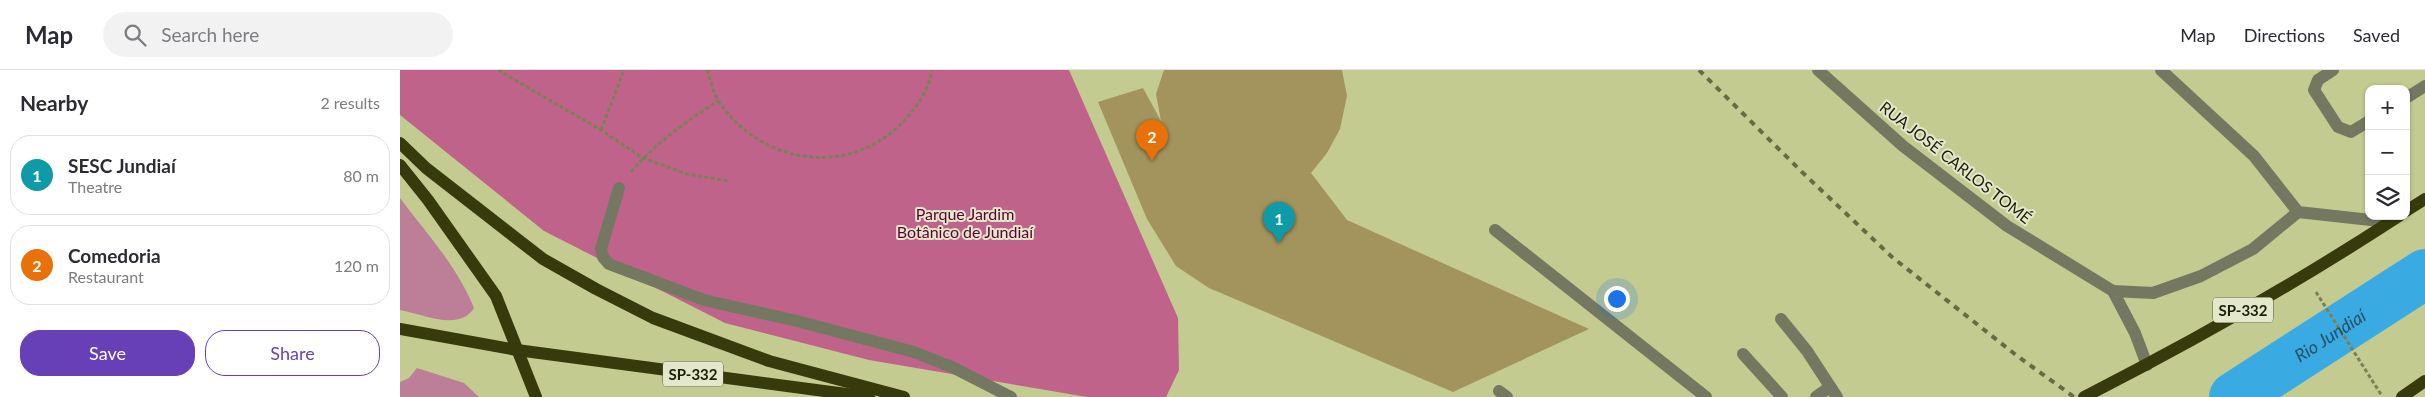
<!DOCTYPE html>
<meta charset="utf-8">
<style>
body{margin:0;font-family:Lato,sans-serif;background:#f2f2f3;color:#2b2b33}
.controls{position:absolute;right:15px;top:15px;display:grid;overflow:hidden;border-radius:10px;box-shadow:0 1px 4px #0004}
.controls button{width:45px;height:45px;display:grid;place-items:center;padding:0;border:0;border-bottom:1px solid #e1e1e2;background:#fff;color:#2b2b33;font:25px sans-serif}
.you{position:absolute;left:1216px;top:228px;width:18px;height:18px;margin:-12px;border:4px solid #fff;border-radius:50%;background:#1a73e8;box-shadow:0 0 0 8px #1a73e833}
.badge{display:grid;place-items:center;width:32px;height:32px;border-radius:50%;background:#673fb7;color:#fff;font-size:16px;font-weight:700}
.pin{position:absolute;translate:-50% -41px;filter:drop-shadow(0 1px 2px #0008)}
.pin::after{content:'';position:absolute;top:26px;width:18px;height:15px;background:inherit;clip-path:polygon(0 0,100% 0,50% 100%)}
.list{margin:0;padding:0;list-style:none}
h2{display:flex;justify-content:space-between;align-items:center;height:65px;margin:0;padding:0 20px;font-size:21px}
h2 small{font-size:16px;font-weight:400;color:#7c7c81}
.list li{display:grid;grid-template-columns:32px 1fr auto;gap:15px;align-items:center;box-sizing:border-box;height:80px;margin:0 10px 10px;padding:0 10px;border:1px solid #e1e1e2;border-radius:20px}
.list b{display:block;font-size:19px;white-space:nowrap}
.list p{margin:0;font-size:16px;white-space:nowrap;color:#7c7c81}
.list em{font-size:16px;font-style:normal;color:#7c7c81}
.actions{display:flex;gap:10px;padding:15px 20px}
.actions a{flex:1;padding:11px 0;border:1px solid #673fb7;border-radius:20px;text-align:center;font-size:18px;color:#673fb7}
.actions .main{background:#673fb7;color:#fff}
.icon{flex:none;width:28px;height:28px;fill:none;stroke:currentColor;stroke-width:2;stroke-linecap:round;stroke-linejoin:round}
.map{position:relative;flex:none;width:2025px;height:327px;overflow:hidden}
header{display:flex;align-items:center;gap:30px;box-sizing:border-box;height:70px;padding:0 25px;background:#fff;border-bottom:1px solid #e1e1e2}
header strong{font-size:24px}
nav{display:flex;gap:28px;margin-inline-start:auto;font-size:18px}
.search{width:350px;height:45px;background:#f2f2f3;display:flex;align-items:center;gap:12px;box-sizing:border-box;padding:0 18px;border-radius:28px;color:#7c7c81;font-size:19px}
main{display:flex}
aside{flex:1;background:#fff}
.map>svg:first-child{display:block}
.green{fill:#bc7f97}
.forest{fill:#c0638b}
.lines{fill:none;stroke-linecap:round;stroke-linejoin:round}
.river{stroke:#39abe2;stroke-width:50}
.building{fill:#a3935c}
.path{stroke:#7b8056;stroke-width:3;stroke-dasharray:4 2.5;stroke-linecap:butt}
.minor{stroke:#757861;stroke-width:12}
.major{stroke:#373b0c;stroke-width:12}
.rail{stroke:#666b44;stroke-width:4;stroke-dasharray:6 6;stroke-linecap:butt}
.labels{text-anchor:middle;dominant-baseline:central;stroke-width:4;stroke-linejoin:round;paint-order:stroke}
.shield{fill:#e4e8cb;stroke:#585b42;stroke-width:1}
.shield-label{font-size:15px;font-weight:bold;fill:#1c1e07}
.street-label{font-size:16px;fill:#1c1e07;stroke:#e4e8cb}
.park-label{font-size:16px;fill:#5a0033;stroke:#e4e8cb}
.water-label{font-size:18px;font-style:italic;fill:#25526a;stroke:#e4e8cb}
</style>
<header>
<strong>Map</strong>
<div class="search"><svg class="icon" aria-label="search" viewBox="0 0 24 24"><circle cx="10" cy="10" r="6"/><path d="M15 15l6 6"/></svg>Search here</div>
<nav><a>Map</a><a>Directions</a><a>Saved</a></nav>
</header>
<main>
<aside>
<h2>Nearby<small>2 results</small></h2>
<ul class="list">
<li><span class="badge" style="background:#0f9aa8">1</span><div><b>SESC Jundiaí</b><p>Theatre</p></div><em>80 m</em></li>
<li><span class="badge" style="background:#e8710a">2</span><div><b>Comedoria</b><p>Restaurant</p></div><em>120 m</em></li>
</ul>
<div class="actions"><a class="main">Save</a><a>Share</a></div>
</aside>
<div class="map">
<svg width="2025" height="327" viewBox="0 0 2025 327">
<rect width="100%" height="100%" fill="#c3cb91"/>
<!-- green -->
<g class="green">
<path d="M0,128C27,164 57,196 74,238C59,262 23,244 0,240Z"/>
<polygon points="17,298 64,313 79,327 0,327 0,312 9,308"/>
</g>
<!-- forest -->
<polygon class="forest" points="0,0 669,0 778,248 779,300 766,327 687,327 469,290 325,253 144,161 0,45"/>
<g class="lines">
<!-- river -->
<path class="river" id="s1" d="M1834,327L2025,204"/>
</g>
<!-- building -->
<polygon class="building" points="764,0 942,0 947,26 940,59 927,83 911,103 947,150 1189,259 1053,322 809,218 776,196 747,149 698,32 743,18 761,51 756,24"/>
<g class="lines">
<!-- path -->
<g class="path">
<polyline points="98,0 201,60 243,88 287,104 329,111"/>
<path d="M307,0C311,10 313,23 319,32C361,93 445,108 500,55C514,41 529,21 532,0"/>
<polyline points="201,60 224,0"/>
<path d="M231,102C255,73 287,51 318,31"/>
<polyline points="1916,222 1982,326"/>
</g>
<!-- minor -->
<g class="minor">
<polyline points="1418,0 1503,76 1607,156 1713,221 1735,263 1747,295"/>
<polyline points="1761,0 1854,86 1898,142 1989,152"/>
<polyline points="1933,0 1918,10 1914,20 1938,57 1951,62 1969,51"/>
<polyline points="2006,28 2025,16"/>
<polyline points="219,118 201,179 203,187 209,194 304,230 397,251 514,282 552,297 611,327"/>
<polyline points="1095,160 1306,327"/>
<polyline points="1713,221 1753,223 1801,206 1853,179 1898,142"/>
<polyline points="1381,249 1407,281 1437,327"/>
<polyline points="1343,284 1382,327"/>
<polyline points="1099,321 1107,327"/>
<polyline points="1416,327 1430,317"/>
</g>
<!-- major -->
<g class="major">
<polyline points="0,73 26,98 143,189 196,219 253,248 369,291 504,327"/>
<polyline points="0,95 28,130 96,226 136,327"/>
<polyline points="2006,141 2025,129"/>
<polyline points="0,259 117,280 469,327"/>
<path d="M1684,327C1792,272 1898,212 1999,146"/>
<polyline points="2002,327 2025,311"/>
</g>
<!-- rail -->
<polyline class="rail" points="1299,0 1402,102 1492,187 1616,285 1674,327"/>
</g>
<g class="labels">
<!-- shield labels -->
<g class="shield">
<rect x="1813" y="227.5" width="60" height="25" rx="4"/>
<rect x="263" y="291.5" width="60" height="25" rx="4"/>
</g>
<g class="shield-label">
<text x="1843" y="240">SP-332</text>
<text x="293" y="304">SP-332</text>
</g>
<!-- street labels -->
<g class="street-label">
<text transform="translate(1556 92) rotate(38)">RUA JOSÉ CARLOS TOMÉ</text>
</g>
<!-- park labels -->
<g class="park-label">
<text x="565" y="143">Parque Jardim<tspan x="565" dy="18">Botânico de Jundiaí</tspan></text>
</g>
<!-- water labels -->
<g class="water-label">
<text stroke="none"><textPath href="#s1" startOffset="114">Rio Jundiaí</textPath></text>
</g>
</g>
</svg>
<div class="controls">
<button>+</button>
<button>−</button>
<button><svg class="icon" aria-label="layers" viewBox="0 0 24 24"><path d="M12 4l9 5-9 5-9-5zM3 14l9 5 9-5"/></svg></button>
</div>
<div class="you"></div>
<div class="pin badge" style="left:879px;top:173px;background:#0f9aa8">1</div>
<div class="pin badge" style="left:752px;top:91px;background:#e8710a">2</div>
</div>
</main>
